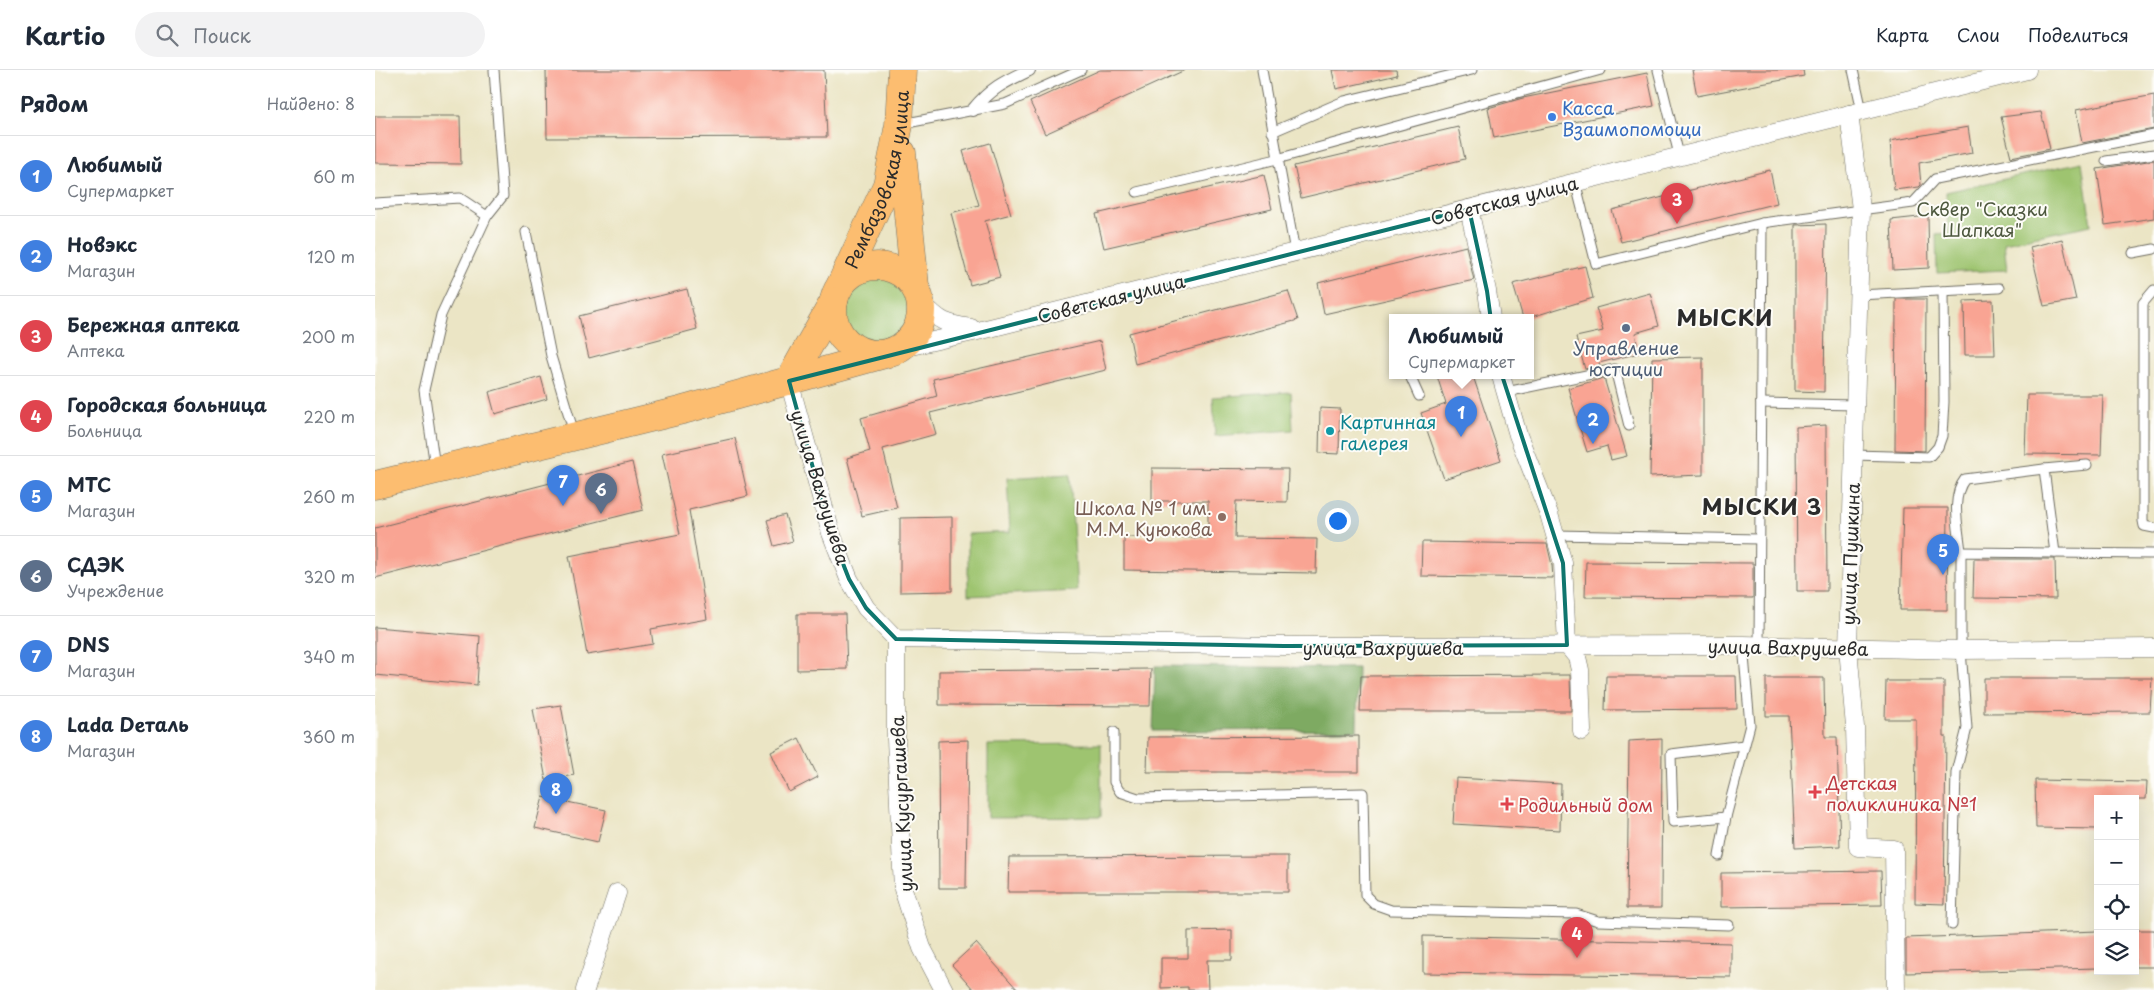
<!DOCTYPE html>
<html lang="ru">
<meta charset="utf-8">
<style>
body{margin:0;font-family:"Playpen Sans",sans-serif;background:#f2f2f3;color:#1f2937}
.controls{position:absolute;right:15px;bottom:15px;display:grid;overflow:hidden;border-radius:0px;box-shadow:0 5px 20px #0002}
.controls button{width:45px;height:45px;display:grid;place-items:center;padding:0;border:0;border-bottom:1px solid #e0e1e3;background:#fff;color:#1f2937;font:25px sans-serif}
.you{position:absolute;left:962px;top:450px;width:18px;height:18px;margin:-12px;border:4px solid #fff;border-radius:50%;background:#1a73e8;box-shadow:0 0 0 8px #1a73e833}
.badge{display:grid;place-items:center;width:32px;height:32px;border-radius:50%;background:#d1495b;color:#fff;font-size:16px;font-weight:700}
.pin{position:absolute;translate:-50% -41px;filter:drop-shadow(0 1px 2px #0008)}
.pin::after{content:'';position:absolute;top:26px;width:18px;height:15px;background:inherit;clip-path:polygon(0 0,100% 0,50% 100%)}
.popup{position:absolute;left:1014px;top:244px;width:145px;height:65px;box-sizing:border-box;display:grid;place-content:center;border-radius:0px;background:#fff;filter:drop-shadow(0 1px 4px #0005);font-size:16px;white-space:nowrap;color:#747a83}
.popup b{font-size:19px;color:#1f2937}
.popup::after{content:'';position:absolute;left:50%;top:100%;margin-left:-10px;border:10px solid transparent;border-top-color:#fff}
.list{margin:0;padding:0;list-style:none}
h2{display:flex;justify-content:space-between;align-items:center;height:65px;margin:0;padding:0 20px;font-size:21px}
h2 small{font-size:16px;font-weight:400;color:#747a83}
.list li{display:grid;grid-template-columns:32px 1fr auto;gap:15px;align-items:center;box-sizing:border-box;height:80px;padding:0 20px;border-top:1px solid #e0e1e3}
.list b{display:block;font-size:19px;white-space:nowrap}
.list p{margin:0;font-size:16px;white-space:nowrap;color:#747a83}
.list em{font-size:16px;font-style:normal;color:#747a83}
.icon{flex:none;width:28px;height:28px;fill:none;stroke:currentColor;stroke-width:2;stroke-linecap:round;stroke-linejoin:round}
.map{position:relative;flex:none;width:1779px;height:920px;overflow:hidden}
header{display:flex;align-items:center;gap:30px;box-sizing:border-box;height:70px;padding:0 25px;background:#fff;border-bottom:1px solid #e0e1e3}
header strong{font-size:24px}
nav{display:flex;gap:28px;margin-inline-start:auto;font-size:18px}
.search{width:350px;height:45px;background:#f2f2f3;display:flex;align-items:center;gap:12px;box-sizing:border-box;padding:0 18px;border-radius:28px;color:#747a83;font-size:19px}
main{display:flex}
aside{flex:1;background:#fff}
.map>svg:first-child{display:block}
.green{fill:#9ec46f;stroke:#64784d}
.forest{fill:#7eaa62;stroke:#546a46}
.building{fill:#f9a493}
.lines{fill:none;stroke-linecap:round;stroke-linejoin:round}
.service-casing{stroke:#6e6c61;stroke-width:11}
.pedestrian-casing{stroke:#6e6c61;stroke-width:14}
.minor-casing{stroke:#6e6c61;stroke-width:19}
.primary-casing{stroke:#6e6c61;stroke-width:29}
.service{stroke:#fff;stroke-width:9}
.pedestrian{stroke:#fff;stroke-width:12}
.minor{stroke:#fff;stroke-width:18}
.primary{stroke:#fcbd6f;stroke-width:28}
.marked{fill:none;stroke:#0f766e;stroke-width:4;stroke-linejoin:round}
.shop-dot{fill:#3f7fe0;stroke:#fdfcf7;stroke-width:2}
.service-dot{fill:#5c6f8a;stroke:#fdfcf7;stroke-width:2}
.culture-dot{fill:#0f9aa8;stroke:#fdfcf7;stroke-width:2}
.education-dot{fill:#8d6e63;stroke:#fdfcf7;stroke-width:2}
.health-dot{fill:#e0444e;stroke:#fdfcf7;stroke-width:2}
.labels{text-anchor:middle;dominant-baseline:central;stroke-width:4;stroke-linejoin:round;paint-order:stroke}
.shop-label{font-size:18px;fill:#366cbe;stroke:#fdfcf7;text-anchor:start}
.street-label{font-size:18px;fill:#2b2b2b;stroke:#fdfcf7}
.park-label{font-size:18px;fill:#4e593f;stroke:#fdfcf7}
.service-label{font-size:18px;fill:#4e5e75;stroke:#fdfcf7}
.culture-label{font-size:18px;fill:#0d838f;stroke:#fdfcf7;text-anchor:start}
.education-label{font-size:18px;fill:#785e54;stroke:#fdfcf7;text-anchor:end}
.health-label{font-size:18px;fill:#be3a42;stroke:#fdfcf7;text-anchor:start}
.district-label{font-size:22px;font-weight:bold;letter-spacing:1px;fill:#2b2b2b;stroke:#fdfcf7}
</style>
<header>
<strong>Kartio</strong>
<div class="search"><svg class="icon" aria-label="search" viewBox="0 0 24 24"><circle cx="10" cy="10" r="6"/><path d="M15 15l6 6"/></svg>Поиск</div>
<nav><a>Карта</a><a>Слои</a><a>Поделиться</a></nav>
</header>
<main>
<aside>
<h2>Рядом<small>Найдено: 8</small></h2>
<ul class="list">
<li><span class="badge" style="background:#3f7fe0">1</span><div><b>Любимый</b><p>Супермаркет</p></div><em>60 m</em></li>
<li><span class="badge" style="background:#3f7fe0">2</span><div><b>Новэкс</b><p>Магазин</p></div><em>120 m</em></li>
<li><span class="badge" style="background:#e0444e">3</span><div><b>Бережная аптека</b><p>Аптека</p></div><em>200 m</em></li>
<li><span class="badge" style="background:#e0444e">4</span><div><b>Городская больница</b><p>Больница</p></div><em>220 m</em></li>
<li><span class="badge" style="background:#3f7fe0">5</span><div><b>МТС</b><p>Магазин</p></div><em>260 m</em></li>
<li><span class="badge" style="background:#5c6f8a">6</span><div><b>СДЭК</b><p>Учреждение</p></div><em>320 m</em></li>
<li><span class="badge" style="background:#3f7fe0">7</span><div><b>DNS</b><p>Магазин</p></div><em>340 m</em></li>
<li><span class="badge" style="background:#3f7fe0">8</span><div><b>Lada Dеталь</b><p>Магазин</p></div><em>360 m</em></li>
</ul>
</aside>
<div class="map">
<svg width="1779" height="920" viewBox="0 0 1779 920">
<rect width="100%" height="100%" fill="#fdfcf7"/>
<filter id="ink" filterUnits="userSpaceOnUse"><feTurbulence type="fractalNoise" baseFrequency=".02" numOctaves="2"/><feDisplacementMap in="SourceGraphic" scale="10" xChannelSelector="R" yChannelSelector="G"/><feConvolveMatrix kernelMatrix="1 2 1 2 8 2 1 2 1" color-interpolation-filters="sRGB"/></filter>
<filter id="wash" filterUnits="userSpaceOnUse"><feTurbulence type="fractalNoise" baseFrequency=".0096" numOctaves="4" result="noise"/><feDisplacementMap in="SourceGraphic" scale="20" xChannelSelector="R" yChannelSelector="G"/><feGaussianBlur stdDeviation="1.12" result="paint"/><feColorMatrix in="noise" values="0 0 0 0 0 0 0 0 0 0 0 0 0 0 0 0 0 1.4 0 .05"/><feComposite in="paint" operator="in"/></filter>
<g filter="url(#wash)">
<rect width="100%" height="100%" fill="#ebe5c5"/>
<!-- green -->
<g class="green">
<polygon points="1707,92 1716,155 1629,173 1632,200 1562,203 1561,164 1573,163 1571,122"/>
<circle cx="500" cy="240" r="33"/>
<polygon points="916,322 918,360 840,366 838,327"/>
<polygon points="695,404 702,521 593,526 593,464 635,462 632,408"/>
<polygon points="726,674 726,747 613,748 613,675"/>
</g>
<!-- forest -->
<polygon class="forest" points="780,596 983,598 982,660 778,661"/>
<g id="blocks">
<!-- building -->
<g class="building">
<polygon points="171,0 449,0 452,67 172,68"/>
<polygon points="725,0 810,0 670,64 655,32"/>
<polygon points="957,0 1021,0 1022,5 961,19"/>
<polygon points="1317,0 1428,0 1429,6 1322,26"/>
<polygon points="1272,3 1279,36 1119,68 1113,38 1148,28"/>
<polygon points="1779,25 1779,59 1707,73 1701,40"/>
<polygon points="1666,42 1675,79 1636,87 1626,47"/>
<polygon points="0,46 85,46 86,94 0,93"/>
<polygon points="1083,57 1090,89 926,128 919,96"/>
<polygon points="1593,57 1597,83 1544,93 1546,115 1544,117 1519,120 1515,71"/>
<polygon points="615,73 636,144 610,151 625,207 595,215 576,143 604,135 588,81"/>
<polygon points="1779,90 1779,148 1730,155 1722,99"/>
<polygon points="1395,100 1402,133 1246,172 1237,140"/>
<polygon points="889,105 897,139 729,178 721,144"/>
<polygon points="1553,146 1554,198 1518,200 1516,150"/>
<polygon points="1451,154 1449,322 1420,321 1420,155"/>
<polygon points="1687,169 1701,230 1669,236 1655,177"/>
<polygon points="1091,176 1099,210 949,244 943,213"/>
<polygon points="1210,196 1218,228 1153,248 1148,248 1138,214"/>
<polygon points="312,219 322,259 214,288 204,246"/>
<polygon points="913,221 923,250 760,294 754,263"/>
<polygon points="1275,223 1284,256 1260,263 1264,283 1224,293 1225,296 1210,299 1201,267 1228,261 1221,238"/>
<polygon points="1521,229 1551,229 1550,381 1520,380"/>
<polygon points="1618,230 1620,285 1590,285 1589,231"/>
<polygon points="725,271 731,300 555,343 561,364 508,379 522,438 487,446 472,388 495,381 486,348 562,326 558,309"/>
<polygon points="1328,287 1328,405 1275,407 1277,288"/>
<polygon points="1062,306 1098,306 1126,390 1069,409 1046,343 1071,334"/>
<polygon points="166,307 172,329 120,344 114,322"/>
<polygon points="1229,308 1252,386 1236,390 1232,376 1212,382 1193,318"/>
<polygon points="1652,325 1728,325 1726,385 1650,384"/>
<polygon points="945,338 965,339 964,384 944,383"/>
<polygon points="1451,355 1452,521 1422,521 1421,357"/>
<polygon points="360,368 373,426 314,440 332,549 276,559 278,574 212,585 194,486 305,464 287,384"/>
<polygon points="257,392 268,440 0,508 0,458"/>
<polygon points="777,398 913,399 912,432 861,431 860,468 942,469 941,503 749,500 749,467 833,468 833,431 777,431"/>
<polygon points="1528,438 1573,438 1572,540 1525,540"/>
<polygon points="410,445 418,471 399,476 392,450"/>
<polygon points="577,447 577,521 525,522 525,448"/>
<polygon points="1047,472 1172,474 1177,495 1178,508 1046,506"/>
<polygon points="1599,489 1680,489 1681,529 1598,528"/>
<polygon points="1211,492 1378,493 1378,528 1210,527"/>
<polygon points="422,544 470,544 472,599 422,600"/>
<polygon points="0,557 105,566 102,615 0,605"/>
<polygon points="776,599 775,636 564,635 564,601"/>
<polygon points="1195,605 1196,641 985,641 986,606"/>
<polygon points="1231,606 1361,606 1362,639 1230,640"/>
<polygon points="1391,608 1449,608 1450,667 1462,667 1465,776 1420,778 1414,646 1391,646"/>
<polygon points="1609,608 1777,608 1775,642 1609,643"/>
<polygon points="1511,611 1569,611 1569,666 1571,666 1569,834 1540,833 1541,649 1510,649"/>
<polygon points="186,635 199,705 171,710 158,639"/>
<polygon points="984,666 984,702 772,702 773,667"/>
<polygon points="424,668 443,707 414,722 396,682"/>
<polygon points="1287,669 1286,838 1252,838 1254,671"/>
<polygon points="593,670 591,818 564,818 563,671"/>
<polygon points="1081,708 1186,714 1185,760 1078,754"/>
<polygon points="1660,710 1772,712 1771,729 1723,729 1723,759 1661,758"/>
<polygon points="168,727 231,740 223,772 160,758"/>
<polygon points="913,786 913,822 633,822 634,787"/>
<polygon points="1506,801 1507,835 1346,837 1346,803"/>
<polygon points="857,860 857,890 832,890 833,920 813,920 813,917 786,918 786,888 813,888 813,861"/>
<rect x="1760" y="860" width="19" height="37"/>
<polygon points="1723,861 1723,898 1531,903 1531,868"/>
<polygon points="1048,866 1356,873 1356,907 1048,903"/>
<polygon points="601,873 643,920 599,920 577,895"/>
</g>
</g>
</g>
<g filter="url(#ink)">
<use href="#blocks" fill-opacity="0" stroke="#6e6c61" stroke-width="1"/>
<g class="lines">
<defs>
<g id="service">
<polyline points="887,0 920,182"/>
<polyline points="1283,0 1304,85"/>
<polyline points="1478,0 1487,41"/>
<polyline points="527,54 630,34 706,0"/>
<polyline points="897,62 969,31 1097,0"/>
<polyline points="1731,91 1779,84"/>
<polyline points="1200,111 1221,194 1387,153 1384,576"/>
<polyline points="762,122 902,89 1226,0"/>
<polyline points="0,133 85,128 112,146"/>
<polyline points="1387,153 1538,133 1560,109 1779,65"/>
<polyline points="151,162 176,286 199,363"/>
<polyline points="1758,183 1779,179"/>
<polyline points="1779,220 1768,233 1768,451 1769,456 1779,458"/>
<polyline points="1483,225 1624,218"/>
<polyline points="1035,306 1044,326"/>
<polyline points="1131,322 1240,299 1254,356"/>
<polyline points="1386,333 1480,335"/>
<polyline points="1478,385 1554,387 1563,377 1567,366 1569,332 1568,221"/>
<polyline points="60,397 49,320 66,245 112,146 128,126 119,0"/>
<polyline points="1180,465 1384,469"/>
<path d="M1586,482C1584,459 1575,428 1590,409L1669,399"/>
<polyline points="1680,483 1669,399 1712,395"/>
<polyline points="739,662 739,712 745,722 763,728 988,723 990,825 999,834 1016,840 1201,844 1223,851 1354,855"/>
<polyline points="1351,747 1298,752 1296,684 1369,675"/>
<polyline points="1344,786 1351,747 1375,655 1368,575"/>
<polyline points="1577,855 1581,702 1592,658 1586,580 1586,482 1779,484"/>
</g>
<path id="pedestrian" d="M598,40C616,18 629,12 654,0"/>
<g id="minor">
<polyline points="1474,44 1486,139 1473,578 1480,657 1483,777 1519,779 1521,920"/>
<polyline points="1094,139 1112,221 1116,248"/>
<path d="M546,232C565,252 570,254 596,258"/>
<polyline points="527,278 607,260 1652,0"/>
<polyline points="1126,306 1143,365 1174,444 1188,493 1192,575 1202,587 1205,600 1207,661"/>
<polyline points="414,311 456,463 474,509 491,538 521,569 909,576 1368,575 1586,580 1779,578"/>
<polyline points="521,569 521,669 528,819 547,878 569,920"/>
<polyline points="210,920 242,823"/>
</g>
<g id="primary">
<polyline points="527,83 540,216"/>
<circle cx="502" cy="240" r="44"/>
<path id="s1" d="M466,214L512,115L524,55L527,0"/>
<polyline points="414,311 459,231"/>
<polyline points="0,415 308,340 510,284"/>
</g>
</defs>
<!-- service casing -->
<use href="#service" class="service-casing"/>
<!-- pedestrian casing -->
<use href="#pedestrian" class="pedestrian-casing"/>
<!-- minor casing -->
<use href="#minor" class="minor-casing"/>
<!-- primary casing -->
<use href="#primary" class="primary-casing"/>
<!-- service -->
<use href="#service" class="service"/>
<!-- pedestrian -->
<use href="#pedestrian" class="pedestrian"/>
<!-- minor -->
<use href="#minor" class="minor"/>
<!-- primary -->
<use href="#primary" class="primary"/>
</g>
</g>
<!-- marked area -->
<path class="marked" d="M1094,139L1112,221L1121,287L1188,493L1192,575L909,576L521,569L491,538L474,509L456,463L414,311Z"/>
<!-- markers -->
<circle class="shop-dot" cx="1177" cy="47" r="5"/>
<circle class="service-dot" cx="1251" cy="258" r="5"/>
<circle class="culture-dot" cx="955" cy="361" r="5"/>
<circle class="education-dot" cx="847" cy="447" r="5"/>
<g class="health-dot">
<path d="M1437.5 714.5h5v5h5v5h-5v5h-5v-5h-5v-5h5z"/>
<path d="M1129.5 726.5h5v5h5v5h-5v5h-5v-5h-5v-5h5z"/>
</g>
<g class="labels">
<!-- shop labels -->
<g class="shop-label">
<text x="1187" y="37">Касса<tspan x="1187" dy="21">Взаимопомощи</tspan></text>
</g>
<!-- street labels -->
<g class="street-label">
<text stroke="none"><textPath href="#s1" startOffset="112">Рембазовская улица</textPath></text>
<text transform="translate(1129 130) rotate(-14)">Советская улица</text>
<text transform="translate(736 228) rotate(-14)">Советская улица</text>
<text transform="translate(446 417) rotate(73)">улица Вахрушева</text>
<text transform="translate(1475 484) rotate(-88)">улица Пушкина</text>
<text x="1008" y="577">улица Вахрушева</text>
<text transform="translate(1413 577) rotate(1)">улица Вахрушева</text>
<text transform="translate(526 734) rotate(-93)">улица Кусургашева</text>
</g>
<!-- park labels -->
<g class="park-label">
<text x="1607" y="138">Сквер "Сказки<tspan x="1607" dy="21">Шапкая"</tspan></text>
</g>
<!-- service labels -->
<g class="service-label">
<text x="1251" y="277">Управление<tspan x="1251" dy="21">юстиции</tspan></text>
</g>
<!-- culture labels -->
<g class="culture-label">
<text x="965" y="351">Картинная<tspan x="965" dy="21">галерея</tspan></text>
</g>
<!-- education labels -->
<g class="education-label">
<text x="837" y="437">Школа № 1 им.<tspan x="837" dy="21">М.М. Куюкова</tspan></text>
</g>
<!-- health labels -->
<g class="health-label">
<text x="1451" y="712">Детская<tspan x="1451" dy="21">поликлиника №1</tspan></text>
<text x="1143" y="734">Родильный дом</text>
</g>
<!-- district labels -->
<g class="district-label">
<text x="1350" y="246">МЫСКИ</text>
<text x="1387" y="435">МЫСКИ 3</text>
</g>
</g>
</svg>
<div class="controls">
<button>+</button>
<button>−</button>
<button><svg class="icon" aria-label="locate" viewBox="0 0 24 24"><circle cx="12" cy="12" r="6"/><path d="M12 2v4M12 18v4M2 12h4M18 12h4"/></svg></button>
<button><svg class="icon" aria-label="layers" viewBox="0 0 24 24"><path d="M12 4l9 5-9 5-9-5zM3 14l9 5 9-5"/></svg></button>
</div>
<div class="you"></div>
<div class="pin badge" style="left:1086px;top:367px;background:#3f7fe0">1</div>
<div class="popup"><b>Любимый</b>Супермаркет</div>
<div class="pin badge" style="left:1218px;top:374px;background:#3f7fe0">2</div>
<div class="pin badge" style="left:1302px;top:154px;background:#e0444e">3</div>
<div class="pin badge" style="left:1202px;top:888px;background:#e0444e">4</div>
<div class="pin badge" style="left:1568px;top:505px;background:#3f7fe0">5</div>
<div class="pin badge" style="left:226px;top:444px;background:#5c6f8a">6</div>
<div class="pin badge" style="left:188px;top:436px;background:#3f7fe0">7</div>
<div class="pin badge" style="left:181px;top:744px;background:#3f7fe0">8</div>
</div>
</main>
